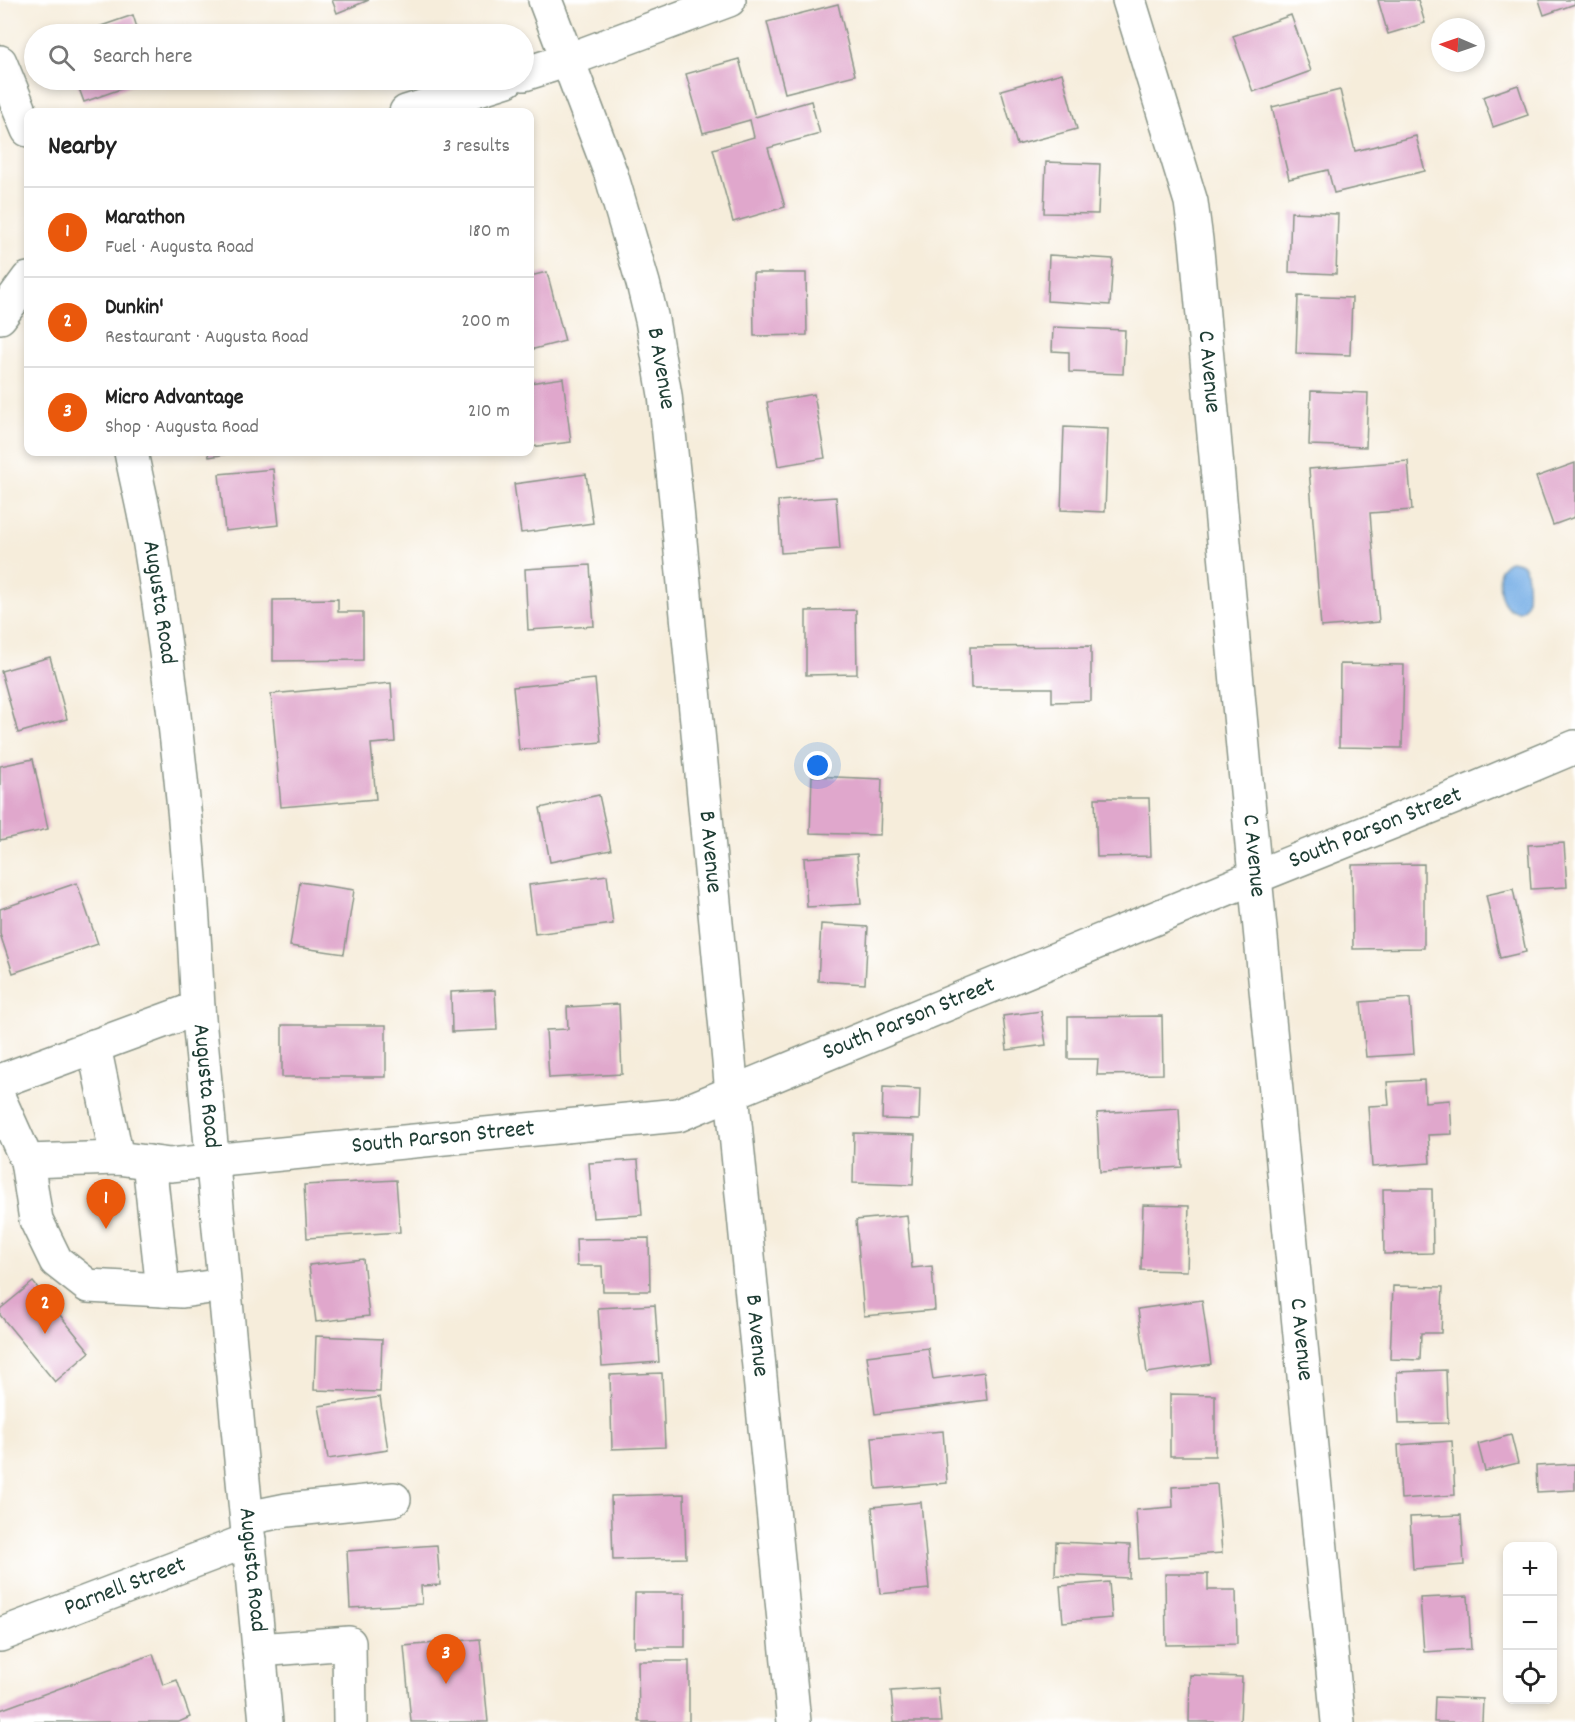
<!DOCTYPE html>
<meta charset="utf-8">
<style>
body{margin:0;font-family:Dekko,sans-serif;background:#f6f6f6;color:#222}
.controls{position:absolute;right:18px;bottom:18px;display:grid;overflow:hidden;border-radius:12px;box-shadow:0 3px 9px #0003}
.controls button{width:54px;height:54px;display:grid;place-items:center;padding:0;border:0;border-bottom:2px solid #e0e0e0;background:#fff;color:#222;font:30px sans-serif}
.compass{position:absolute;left:1431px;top:18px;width:54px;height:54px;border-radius:50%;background:#fff;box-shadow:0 3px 9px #0003;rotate:272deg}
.you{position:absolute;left:818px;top:766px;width:21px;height:21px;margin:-15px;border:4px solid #fff;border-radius:50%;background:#1a73e8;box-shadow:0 0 0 9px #1a73e833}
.badge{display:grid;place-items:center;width:39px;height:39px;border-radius:50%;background:#ea580c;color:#fff;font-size:20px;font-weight:700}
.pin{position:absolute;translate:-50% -50px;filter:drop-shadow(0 2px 3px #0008)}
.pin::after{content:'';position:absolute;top:32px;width:21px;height:18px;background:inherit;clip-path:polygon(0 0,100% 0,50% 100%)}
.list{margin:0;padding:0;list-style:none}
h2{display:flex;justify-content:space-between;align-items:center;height:78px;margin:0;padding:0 24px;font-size:26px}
h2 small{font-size:20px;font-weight:400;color:#767676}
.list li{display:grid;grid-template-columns:39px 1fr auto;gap:18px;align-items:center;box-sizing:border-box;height:90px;padding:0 24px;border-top:2px solid #e0e0e0}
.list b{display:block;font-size:22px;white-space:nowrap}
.list p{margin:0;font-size:20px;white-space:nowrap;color:#767676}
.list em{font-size:20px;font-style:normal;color:#767676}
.icon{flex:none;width:33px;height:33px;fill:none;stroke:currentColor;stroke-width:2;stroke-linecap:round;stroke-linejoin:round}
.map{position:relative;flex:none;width:1575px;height:1722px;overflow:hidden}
.search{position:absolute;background:#fff;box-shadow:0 3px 9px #0003;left:24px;top:24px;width:510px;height:66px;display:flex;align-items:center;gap:15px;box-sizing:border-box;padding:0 21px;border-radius:33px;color:#767676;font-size:22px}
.panel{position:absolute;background:#fff;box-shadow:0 3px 9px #0003;left:24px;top:108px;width:510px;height:348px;border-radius:12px}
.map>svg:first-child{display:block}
.water{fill:#77afe6;stroke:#4b768d;stroke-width:1.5}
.building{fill:#e0a7cc}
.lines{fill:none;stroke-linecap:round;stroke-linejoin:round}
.minor-casing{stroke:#8a9588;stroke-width:36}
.major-casing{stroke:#8a9588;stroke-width:36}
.minor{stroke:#fff;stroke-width:33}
.major{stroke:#fff;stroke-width:33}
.labels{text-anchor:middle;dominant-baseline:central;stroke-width:6;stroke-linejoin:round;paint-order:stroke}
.street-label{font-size:24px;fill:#1f3d34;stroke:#fff}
</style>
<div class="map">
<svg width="1575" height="1722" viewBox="0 0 1575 1722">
<rect width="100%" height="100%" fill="#fff"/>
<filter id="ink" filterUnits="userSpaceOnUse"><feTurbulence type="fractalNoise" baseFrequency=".0167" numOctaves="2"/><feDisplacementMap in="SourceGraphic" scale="12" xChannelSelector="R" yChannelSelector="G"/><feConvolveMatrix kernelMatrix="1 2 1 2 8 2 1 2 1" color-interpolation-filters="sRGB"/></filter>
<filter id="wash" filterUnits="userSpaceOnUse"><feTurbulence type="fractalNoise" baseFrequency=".008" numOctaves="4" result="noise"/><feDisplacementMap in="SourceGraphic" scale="24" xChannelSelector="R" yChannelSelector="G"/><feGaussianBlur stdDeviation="1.35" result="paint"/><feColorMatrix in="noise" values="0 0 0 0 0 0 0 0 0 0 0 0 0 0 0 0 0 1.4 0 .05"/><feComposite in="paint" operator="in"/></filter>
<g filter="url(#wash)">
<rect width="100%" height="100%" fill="#f6eddb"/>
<!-- water -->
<path class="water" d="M1510,561C1515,562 1521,562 1524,566C1528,571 1528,600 1526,605C1523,609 1523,609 1519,611C1499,611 1498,585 1500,569L1506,563Z"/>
<g id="blocks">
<!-- building -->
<g class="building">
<polygon points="332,0 369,0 337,13"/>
<polygon points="1378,0 1418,0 1425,23 1388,34"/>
<polygon points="1539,0 1575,0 1575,4 1544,15"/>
<polygon points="838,4 855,75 785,93 767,22"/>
<polygon points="133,15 139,34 78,34"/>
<polygon points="1291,15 1311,71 1253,92 1233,36"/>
<polygon points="739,59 755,117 811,101 820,134 768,148 785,207 733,222 713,149 754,137 750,120 703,133 686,74"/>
<polygon points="1062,73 1077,129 1017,145 1001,90"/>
<polygon points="76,80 146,80 84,102"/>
<polygon points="1518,85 1528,115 1493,127 1483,97"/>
<polygon points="1340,90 1355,151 1416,136 1425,171 1334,193 1328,170 1289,179 1272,107"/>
<polygon points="1046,162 1100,164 1098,214 1044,213"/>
<polygon points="1291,212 1338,214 1336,274 1289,272"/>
<polygon points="1049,255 1113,259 1110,305 1047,301"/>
<polygon points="547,272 565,341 530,350 530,276"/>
<polygon points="753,273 806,273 807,335 754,336"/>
<polygon points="1298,296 1352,298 1350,355 1296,353"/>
<polygon points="1053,327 1125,330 1123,374 1069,372 1069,352 1052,351"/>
<polygon points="563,378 571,442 530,447 530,383"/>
<polygon points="1311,391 1368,393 1366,447 1309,445"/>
<polygon points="814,394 825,458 778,466 767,402"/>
<polygon points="1064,427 1108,429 1105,512 1061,510"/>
<polygon points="208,452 233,452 233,453 209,457"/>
<polygon points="1408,461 1412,510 1370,513 1379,622 1321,627 1309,469"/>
<polygon points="1575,463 1575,517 1553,525 1536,477"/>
<polygon points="273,469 279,525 225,531 219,474"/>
<polygon points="586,474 593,523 521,533 514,484"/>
<polygon points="836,497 840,549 781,553 778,501"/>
<polygon points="590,565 594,626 528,630 525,569"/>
<polygon points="338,599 338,612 363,612 363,660 273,661 273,600"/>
<polygon points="856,610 857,674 806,675 806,611"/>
<polygon points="1091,646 1091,701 1052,702 1052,688 971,688 970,647"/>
<polygon points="50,657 67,719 18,733 1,671"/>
<polygon points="1340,664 1404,665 1402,748 1339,747"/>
<polygon points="595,679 601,742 519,750 513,687"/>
<polygon points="391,683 395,742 371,744 376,799 281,807 271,694"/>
<polygon points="33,759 48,829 0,840 0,766"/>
<polygon points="812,776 882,779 880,835 810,833"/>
<polygon points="599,795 611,850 550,862 540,808"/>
<polygon points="1095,798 1149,798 1151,856 1097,857"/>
<polygon points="1564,843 1567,887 1531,889 1528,845"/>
<polygon points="857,854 861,904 807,907 804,858"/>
<polygon points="1424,864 1424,948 1353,949 1352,865"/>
<polygon points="607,875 613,924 535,934 529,885"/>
<polygon points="300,882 354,890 344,954 290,946"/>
<polygon points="77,883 98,944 13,973 0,934 0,909"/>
<polygon points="1513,889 1526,952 1500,958 1486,895"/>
<polygon points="821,924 868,927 865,984 818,981"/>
<polygon points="495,990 497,1030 452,1032 451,992"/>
<polygon points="1410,998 1414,1054 1366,1057 1361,1002"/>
<polygon points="619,1004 622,1074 549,1078 546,1030 568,1029 567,1007"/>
<polygon points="1041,1011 1046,1045 1007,1050 1003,1016"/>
<polygon points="1162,1016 1163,1074 1097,1075 1098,1059 1068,1059 1068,1017"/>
<rect x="282" y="1025" width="104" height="52"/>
<polygon points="1424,1080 1425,1102 1450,1100 1452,1134 1428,1135 1430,1163 1372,1167 1368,1106 1389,1105 1387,1082"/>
<polygon points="883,1087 920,1089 919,1120 882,1119"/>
<polygon points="1179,1108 1182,1167 1100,1172 1097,1113"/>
<polygon points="854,1133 915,1135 913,1185 853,1183"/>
<polygon points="638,1160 642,1215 593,1218 589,1163"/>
<polygon points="396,1180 400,1232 307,1238 304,1185"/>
<polygon points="1383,1189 1432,1189 1433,1253 1384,1254"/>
<polygon points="1143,1205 1189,1206 1187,1271 1141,1270"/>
<polygon points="907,1215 912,1268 932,1266 935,1310 864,1316 856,1220"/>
<polygon points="649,1238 650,1291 603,1291 602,1266 577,1266 576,1239"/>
<polygon points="363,1259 369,1316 316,1322 309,1265"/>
<polygon points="33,1282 90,1352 55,1382 0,1315 0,1309"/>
<polygon points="1393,1286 1443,1287 1441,1333 1421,1333 1420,1360 1390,1359"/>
<polygon points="1202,1300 1211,1364 1147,1373 1138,1309"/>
<polygon points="655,1305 659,1362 602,1366 598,1308"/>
<polygon points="316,1336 382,1339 380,1392 314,1390"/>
<polygon points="928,1348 933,1379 984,1372 987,1400 875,1414 867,1356"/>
<polygon points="1446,1370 1448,1423 1399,1424 1397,1372"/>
<polygon points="662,1373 665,1447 612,1449 610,1375"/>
<polygon points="1170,1394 1215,1395 1215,1456 1170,1456"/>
<polygon points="380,1397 388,1450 328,1459 319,1406"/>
<polygon points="943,1431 947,1483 876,1489 872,1437"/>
<polygon points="1511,1435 1518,1463 1485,1471 1478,1444"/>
<polygon points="1452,1441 1455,1495 1401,1499 1398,1445"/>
<polygon points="1575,1464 1575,1490 1537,1492 1536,1466"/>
<polygon points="1217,1484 1222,1553 1139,1559 1136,1510 1173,1507 1172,1487"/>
<polygon points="684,1494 686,1558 613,1560 611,1496"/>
<polygon points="921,1502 929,1589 880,1594 872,1507"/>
<polygon points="1461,1515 1464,1565 1413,1569 1410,1517"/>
<polygon points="1056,1542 1130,1545 1129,1578 1055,1575"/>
<polygon points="437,1545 440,1585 421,1586 422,1604 350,1608 347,1551"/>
<polygon points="1165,1574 1208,1574 1208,1590 1236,1590 1237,1644 1166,1645"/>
<polygon points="1109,1582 1112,1618 1063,1622 1060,1586"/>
<polygon points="635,1593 685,1593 685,1647 634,1647"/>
<polygon points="1468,1596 1471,1649 1424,1652 1420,1598"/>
<polygon points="480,1639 488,1722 411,1722 404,1646"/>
<polygon points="153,1654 163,1685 177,1680 190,1717 179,1722 0,1722 0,1710"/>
<polygon points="638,1661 689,1661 689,1722 639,1722"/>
<polygon points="1190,1675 1242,1677 1240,1722 1189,1722"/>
<polygon points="938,1688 941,1722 894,1722 891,1691"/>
<polygon points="1435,1697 1483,1699 1482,1722 1434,1722"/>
</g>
</g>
</g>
<g filter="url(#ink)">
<use href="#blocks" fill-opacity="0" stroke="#8a9588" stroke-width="1.5"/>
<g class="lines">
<defs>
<g id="minor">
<path id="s1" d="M545,0L611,174L643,283L652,320L665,395L677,509L732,1093L794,1722"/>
<path id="s2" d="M1129,0L1191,202L1196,240L1255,877L1338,1722"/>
<polyline points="524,74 568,60 729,0"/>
<polyline points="406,112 507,80"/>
<polyline points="0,317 28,279"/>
<polyline points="94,1046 117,1158"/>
<polyline points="0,1081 198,1008"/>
<polyline points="0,1101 27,1161 36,1220 56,1261 88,1286 182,1291 224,1285"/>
<path id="s3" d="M27,1161L117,1158L170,1165L678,1115L1255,877L1475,789L1575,747"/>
<polyline points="149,1162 163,1290"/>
<polyline points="247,1518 287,1510 394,1499"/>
<path id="s4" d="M0,1635L249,1540"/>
<polyline points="259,1650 349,1643 350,1722"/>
</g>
<g id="major">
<polyline points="0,62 28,130"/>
<path id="s5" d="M131,452C137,483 145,514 150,545C175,698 191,854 198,1008L266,1722"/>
</g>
</defs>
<!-- minor casing -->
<use href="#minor" class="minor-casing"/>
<!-- major casing -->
<use href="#major" class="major-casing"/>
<!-- minor -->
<use href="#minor" class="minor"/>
<!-- major -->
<use href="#major" class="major"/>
</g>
</g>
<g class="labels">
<!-- street labels -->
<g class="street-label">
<text stroke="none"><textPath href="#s1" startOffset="387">B Avenue</textPath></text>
<text stroke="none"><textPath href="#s2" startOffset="382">C Avenue</textPath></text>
<text stroke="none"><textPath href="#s5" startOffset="153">Augusta Road</textPath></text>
<text stroke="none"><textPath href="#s3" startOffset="1408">South Parson Street</textPath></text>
<text stroke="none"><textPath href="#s1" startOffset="873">B Avenue</textPath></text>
<text stroke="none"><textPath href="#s2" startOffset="868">C Avenue</textPath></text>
<text stroke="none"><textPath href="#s3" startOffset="904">South Parson Street</textPath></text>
<text stroke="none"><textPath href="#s5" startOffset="639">Augusta Road</textPath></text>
<text stroke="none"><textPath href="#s3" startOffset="418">South Parson Street</textPath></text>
<text stroke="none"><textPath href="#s1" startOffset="1359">B Avenue</textPath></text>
<text stroke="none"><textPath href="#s2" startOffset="1354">C Avenue</textPath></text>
<text stroke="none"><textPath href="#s5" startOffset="1125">Augusta Road</textPath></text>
<text stroke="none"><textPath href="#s4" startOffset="134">Parnell Street</textPath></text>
</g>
</g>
</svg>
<div class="controls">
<button>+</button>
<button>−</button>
<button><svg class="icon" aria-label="locate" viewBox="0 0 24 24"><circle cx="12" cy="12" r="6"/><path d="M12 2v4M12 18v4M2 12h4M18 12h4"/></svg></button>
</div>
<svg class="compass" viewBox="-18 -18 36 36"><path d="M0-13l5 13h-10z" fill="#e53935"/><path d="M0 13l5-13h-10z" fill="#767676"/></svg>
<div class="you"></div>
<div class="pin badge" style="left:106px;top:1229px">1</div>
<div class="pin badge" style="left:45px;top:1334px">2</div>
<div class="pin badge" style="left:446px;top:1684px">3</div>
<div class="search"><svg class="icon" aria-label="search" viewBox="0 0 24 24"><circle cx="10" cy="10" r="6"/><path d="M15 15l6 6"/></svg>Search here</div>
<section class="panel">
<h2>Nearby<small>3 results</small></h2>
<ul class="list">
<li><span class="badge">1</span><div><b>Marathon</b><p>Fuel · Augusta Road</p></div><em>180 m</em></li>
<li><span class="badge">2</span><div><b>Dunkin'</b><p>Restaurant · Augusta Road</p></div><em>200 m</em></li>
<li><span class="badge">3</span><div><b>Micro Advantage</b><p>Shop · Augusta Road</p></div><em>210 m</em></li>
</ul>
</section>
</div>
